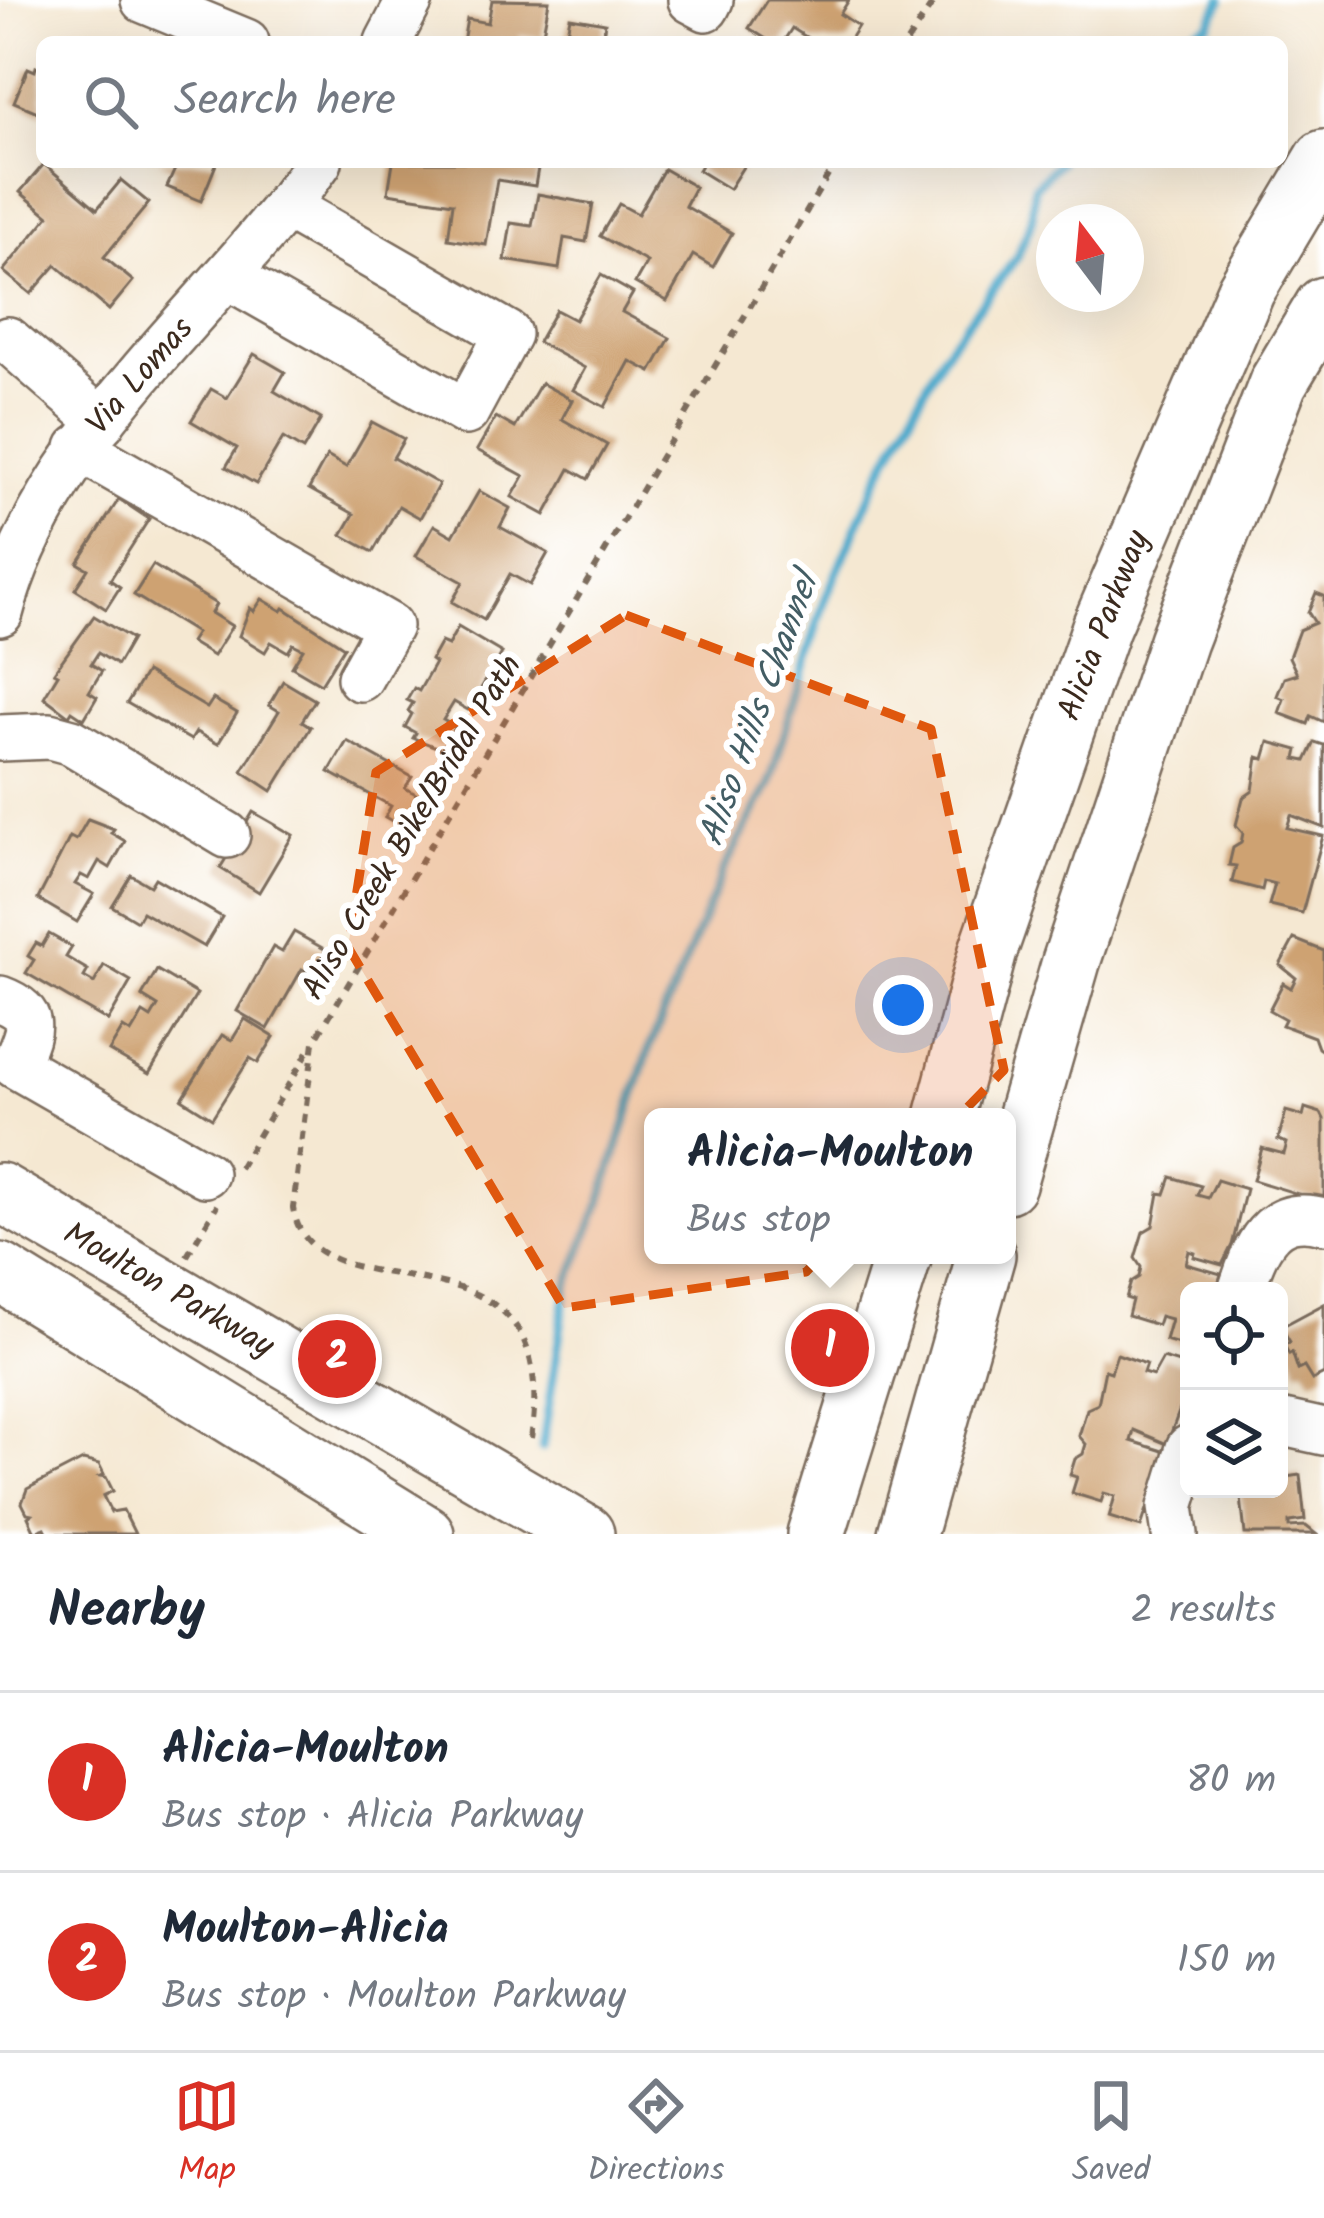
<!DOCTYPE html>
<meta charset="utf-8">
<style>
body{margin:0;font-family:Kalam,sans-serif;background:#f6f6f7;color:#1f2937}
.controls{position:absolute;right:36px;bottom:36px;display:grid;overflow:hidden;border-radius:18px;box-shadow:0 12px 48px #0002}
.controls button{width:108px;height:108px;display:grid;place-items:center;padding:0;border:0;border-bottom:3px solid #e0e1e3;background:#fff;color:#1f2937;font:60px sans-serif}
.compass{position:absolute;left:1036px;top:204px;width:108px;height:108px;border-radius:50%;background:#fff;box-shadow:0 12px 48px #0002;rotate:344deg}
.you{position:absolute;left:903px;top:1005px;width:42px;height:42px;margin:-30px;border:9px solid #fff;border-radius:50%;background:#1a73e8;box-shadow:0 0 0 18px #1a73e833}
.badge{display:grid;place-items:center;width:78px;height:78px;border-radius:50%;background:#d93025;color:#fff;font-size:39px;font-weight:700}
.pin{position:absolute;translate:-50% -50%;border:6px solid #fff;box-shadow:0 3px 12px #0006}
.popup{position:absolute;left:644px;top:1108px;width:372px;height:156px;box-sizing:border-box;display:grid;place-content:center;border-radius:18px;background:#fff;filter:drop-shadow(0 3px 9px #0005);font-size:39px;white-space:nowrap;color:#747a83}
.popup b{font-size:45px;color:#1f2937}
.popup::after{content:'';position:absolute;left:50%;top:100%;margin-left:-24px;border:24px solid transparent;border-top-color:#fff}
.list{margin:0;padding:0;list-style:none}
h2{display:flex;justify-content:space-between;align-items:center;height:156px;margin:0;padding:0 48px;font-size:51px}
h2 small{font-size:39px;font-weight:400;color:#747a83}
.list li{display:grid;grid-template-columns:78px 1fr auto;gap:36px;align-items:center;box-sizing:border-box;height:180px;padding:0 48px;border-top:3px solid #e0e1e3}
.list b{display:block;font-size:45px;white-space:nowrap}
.list p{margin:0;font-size:39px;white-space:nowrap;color:#747a83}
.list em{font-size:39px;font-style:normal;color:#747a83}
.icon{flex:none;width:66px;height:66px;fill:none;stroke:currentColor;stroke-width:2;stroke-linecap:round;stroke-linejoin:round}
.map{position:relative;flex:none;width:1324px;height:1534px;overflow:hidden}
.search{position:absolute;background:#fff;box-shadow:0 12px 48px #0002;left:36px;right:36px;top:36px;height:132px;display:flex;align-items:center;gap:30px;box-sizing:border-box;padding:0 42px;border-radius:18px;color:#747a83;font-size:45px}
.sheet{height:516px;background:#fff}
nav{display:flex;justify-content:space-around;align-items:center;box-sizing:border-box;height:168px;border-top:3px solid #e0e1e3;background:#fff;font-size:33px;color:#747a83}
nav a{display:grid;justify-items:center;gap:6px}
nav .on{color:#d93025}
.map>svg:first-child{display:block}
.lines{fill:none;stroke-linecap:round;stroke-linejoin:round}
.stream{stroke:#4eaacc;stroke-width:9}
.building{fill:#cea272}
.minor-casing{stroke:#7c6c5d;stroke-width:50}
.major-casing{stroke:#7c6c5d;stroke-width:62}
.path{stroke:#7c6c5d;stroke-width:6;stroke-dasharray:9 9;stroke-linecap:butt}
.minor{stroke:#fff;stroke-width:45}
.major{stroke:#fff;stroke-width:57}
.marked{fill:#df570d;fill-opacity:0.2;stroke:#df570d;stroke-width:9;stroke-dasharray:24 15;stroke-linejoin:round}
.labels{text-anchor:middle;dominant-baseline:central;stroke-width:12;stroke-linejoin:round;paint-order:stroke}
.street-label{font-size:33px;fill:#3b2a1e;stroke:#fff}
.water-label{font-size:36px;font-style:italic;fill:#435d64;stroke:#fff}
</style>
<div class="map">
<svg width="1324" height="1534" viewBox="0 0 1324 1534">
<rect width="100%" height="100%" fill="#fff"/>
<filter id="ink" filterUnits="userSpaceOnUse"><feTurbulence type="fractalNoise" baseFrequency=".00833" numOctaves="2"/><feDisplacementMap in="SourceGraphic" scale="24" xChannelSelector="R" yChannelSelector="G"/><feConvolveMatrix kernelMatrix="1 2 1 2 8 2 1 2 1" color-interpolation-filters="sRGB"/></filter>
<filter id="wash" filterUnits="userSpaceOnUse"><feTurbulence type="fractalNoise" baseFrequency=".004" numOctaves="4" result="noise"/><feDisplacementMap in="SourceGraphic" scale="48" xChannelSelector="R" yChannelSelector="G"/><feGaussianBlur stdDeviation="2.7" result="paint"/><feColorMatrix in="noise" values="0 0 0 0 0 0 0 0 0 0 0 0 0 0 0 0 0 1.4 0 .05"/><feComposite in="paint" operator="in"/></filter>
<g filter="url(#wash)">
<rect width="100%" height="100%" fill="#f5e8d2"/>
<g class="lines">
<!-- stream -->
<g class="stream">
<polyline points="1169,42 1209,24 1222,0"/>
<polyline points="542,1448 567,1287 600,1204 650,1046 725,867 769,785 824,602 876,482 943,354 1017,257 1032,220 1034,187 1059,162"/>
</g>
</g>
<g id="blocks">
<!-- building -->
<g class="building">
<polygon points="492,0 549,1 542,38 520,35 519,42 463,42 467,19 488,23"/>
<polygon points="767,0 849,0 840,14 858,26 848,42 814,42 792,28 783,42 771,42 749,28"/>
<polygon points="570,17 605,23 602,42 565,42"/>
<polygon points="36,67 42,70 42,114 14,102 28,68 35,71"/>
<polygon points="159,162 217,162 201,201 167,187 175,169"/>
<polygon points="393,162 539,162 535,186 497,180 486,245 448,239 453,203 388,193"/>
<polygon points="703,162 746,162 729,189 698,170"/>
<polygon points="44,164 97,209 121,180 149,203 104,257 133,281 109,310 56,265 31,294 3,271 49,216 20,192"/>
<polygon points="664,169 695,187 685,206 732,233 713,267 693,255 667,301 635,283 647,262 600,236 619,204 638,214"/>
<polygon points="538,194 593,204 586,242 564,238 559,269 505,260 511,223 532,226"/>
<polygon points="601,275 633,293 622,312 670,338 651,372 630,361 605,407 573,390 585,368 538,342 556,310 575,320"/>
<polygon points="254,354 285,372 274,391 321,419 303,450 283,438 256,484 226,467 237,448 191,421 211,389 227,398"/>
<polygon points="541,383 572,400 562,419 607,445 588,479 570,469 545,515 512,497 524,476 477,450 496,417 515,428"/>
<polygon points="372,422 404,439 393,458 439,484 420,518 399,506 373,552 342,535 354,514 309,489 327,456 346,467"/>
<polygon points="479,491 510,508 500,527 548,553 530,585 510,574 484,620 452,602 463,582 416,556 434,525 453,536"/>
<polygon points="119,499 149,519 110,580 120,587 106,609 75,589 88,569 78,563"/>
<polygon points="153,565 216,604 211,613 232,626 213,656 190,642 196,633 134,595"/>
<polygon points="1316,593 1324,596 1324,722 1311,716 1308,724 1279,713 1284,699 1277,696 1284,678 1297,674 1289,657 1299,630 1315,623 1308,612"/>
<polygon points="262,599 282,611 284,608 344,647 321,684 292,667 303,649 293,644 288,652 271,642 265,652 239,636 250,608 254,611"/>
<polygon points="94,616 132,639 117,665 98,653 91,664 102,671 89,692 97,697 84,719 72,711 69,716 44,697 58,674 54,672"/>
<polygon points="458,627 502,653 468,710 454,702 443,720 455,727 441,749 413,738 416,733 405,727 412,714 408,711 413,703 407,700 414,688 419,691 435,663 431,660 441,642 448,645"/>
<polygon points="146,672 207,708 213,699 237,713 218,744 196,732 191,740 127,703"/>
<polygon points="283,681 315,700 302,721 311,727 272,791 242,771 279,711 269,705"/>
<polygon points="347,741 412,777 405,788 427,800 409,831 385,817 391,806 329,772"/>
<polygon points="1269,742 1298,750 1296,759 1306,761 1315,742 1324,745 1324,828 1291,815 1287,828 1323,836 1302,913 1269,905 1275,884 1264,881 1262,890 1232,882 1236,866 1229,865 1233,848 1241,843 1243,833 1236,825 1243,798 1253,791 1258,757 1264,759"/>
<polygon points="253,812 293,835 259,892 220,868 230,852 235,855 249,833 243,829"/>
<polygon points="88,819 114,829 111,833 125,841 110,868 99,861 89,879 81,875 75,884 94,894 77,922 38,899 70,837 76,840"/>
<polygon points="131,875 150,886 155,878 222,917 204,947 142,912 137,921 112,906"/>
<polygon points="294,932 326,950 312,974 302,969 268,1029 237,1011 273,947 282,952"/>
<polygon points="49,934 72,947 66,957 88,970 84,977 94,983 104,965 131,981 108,1021 26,973 34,960 28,956 36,943 42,946"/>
<polygon points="1294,939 1324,951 1324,1052 1318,1048 1314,1037 1282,1025 1285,1019 1269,1010 1283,983 1291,988 1296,978 1280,965"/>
<polygon points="157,970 197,994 149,1074 109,1051 123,1028 131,1033 143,1013 151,1018 158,1006 142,996"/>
<polygon points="245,1019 274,1037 258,1063 250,1058 212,1118 182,1099 222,1035 232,1040"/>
<polygon points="1305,1108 1321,1113 1324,1119 1324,1202 1253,1180 1262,1148 1284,1154 1287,1143 1278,1140 1286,1111 1303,1116"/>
<polygon points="1171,1177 1201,1186 1197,1195 1208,1198 1217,1180 1246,1189 1232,1245 1222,1265 1194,1257 1195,1253 1189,1251 1186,1264 1221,1274 1216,1291 1189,1291 1189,1347 1165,1340 1171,1319 1160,1316 1157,1325 1128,1316 1132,1300 1126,1298 1131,1282 1139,1277 1141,1267 1135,1258 1143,1232 1153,1226 1159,1193 1165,1194"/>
<polygon points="1324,1304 1324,1374 1312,1380 1304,1367 1298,1370 1292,1352 1289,1354 1284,1345 1290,1342 1281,1327"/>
<polygon points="1117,1354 1146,1364 1143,1373 1153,1376 1163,1358 1189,1366 1188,1387 1167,1444 1134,1430 1131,1441 1166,1452 1141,1527 1109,1517 1115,1496 1104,1493 1101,1502 1072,1493 1077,1477 1070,1475 1075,1459 1083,1454 1086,1444 1079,1436 1087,1409 1098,1404 1105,1370 1111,1372"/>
<polygon points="83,1460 99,1464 104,1474 100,1476 106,1477 113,1491 103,1496 111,1512 123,1510 135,1534 48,1534 45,1528 35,1532 28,1517 32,1514 27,1513 22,1503 27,1489"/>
<polygon points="1279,1470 1285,1470 1286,1477 1300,1475 1305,1520 1289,1522 1289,1527 1306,1526 1316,1534 1245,1534 1240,1489 1279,1489"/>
</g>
</g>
</g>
<g filter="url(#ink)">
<use href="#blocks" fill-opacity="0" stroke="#7c6c5d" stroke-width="3"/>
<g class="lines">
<defs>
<g id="minor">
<polyline points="144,0 246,42"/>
<polyline points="691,0 706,8 710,0"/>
<polyline points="388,42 410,0"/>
<polyline points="228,276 466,412 508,334 287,207"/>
<polyline points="8,340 102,422"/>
<polyline points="79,448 389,626 360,678"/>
<path d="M0,613C45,438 216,308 319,162"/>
<polyline points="0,738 50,736 72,742 227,835"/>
<path d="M0,999C41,1014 28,1032 15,1065L205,1174"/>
<path d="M1241,1291C1255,1249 1269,1206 1324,1221"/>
<polyline points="1279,1422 1324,1432"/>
<polyline points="1175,1534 1171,1507 1189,1448"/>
</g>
<g id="major">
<polyline points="944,1117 988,951 1101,627 1246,290 1324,159"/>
<polyline points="1007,1184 1071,962 1178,641 1278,383 1324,306"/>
<polyline points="0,1192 585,1534"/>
<polyline points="0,1272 425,1534"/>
<polyline points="816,1534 903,1255"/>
<polyline points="907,1534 986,1255"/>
</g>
</defs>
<!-- minor casing -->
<use href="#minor" class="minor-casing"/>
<!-- major casing -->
<use href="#major" class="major-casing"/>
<!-- path -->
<g class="path">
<polyline points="907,42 935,0"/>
<polyline points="239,1168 312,1045"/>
<polyline points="187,1256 217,1205"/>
<path d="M531,1438C566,1204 314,1330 293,1208L314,1042L836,162"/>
</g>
<!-- minor -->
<use href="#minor" class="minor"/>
<!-- major -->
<use href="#major" class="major"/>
</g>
</g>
<!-- marked area -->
<path class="marked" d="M626,615L931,729L1004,1070L806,1272L564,1308L348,947L376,772Z"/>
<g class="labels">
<!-- street labels -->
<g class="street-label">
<text transform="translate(141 377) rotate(-49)">Via Lomas</text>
<text transform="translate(1105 626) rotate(-69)">Alicia Parkway</text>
<text transform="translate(413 828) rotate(-59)">Aliso Creek Bike/Bridal Path</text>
<text transform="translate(168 1291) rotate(30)">Moulton Parkway</text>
</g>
<!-- water labels -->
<g class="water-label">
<text transform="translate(760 710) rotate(-70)">Aliso Hills Channel</text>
</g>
</g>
</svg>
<div class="controls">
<button><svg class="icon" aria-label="locate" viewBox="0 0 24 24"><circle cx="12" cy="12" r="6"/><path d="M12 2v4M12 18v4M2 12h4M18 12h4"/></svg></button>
<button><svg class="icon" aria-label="layers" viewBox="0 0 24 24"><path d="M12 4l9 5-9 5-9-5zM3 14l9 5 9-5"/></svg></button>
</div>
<svg class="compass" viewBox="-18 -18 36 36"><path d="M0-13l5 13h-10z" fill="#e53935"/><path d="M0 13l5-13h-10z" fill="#747a83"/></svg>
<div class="you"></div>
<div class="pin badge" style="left:830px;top:1348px">1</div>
<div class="popup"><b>Alicia-Moulton</b>Bus stop</div>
<div class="pin badge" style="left:337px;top:1359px">2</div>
<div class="search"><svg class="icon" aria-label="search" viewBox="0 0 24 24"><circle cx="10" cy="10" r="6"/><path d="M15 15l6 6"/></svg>Search here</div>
</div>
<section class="sheet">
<h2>Nearby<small>2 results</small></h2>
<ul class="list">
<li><span class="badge">1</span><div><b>Alicia-Moulton</b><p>Bus stop · Alicia Parkway</p></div><em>80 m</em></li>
<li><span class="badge">2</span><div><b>Moulton-Alicia</b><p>Bus stop · Moulton Parkway</p></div><em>150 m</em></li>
</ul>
</section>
<nav>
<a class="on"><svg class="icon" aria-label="map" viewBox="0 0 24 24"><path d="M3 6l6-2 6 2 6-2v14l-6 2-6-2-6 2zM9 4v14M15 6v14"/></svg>Map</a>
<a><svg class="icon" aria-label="directions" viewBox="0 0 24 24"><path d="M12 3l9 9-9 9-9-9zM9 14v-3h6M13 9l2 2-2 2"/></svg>Directions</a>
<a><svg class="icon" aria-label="saved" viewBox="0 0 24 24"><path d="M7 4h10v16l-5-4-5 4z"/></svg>Saved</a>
</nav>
